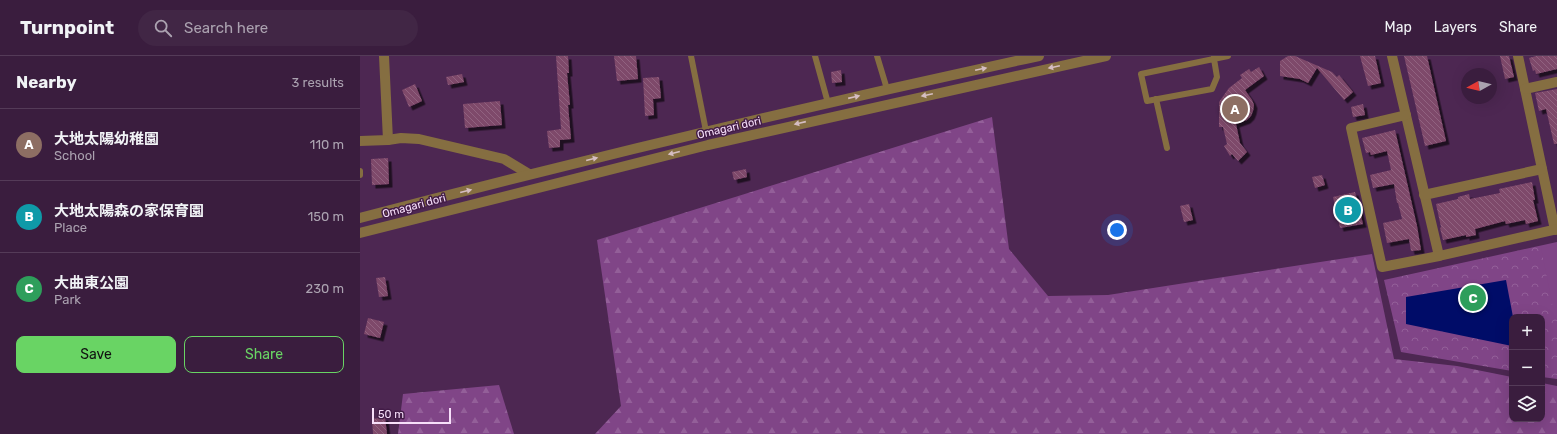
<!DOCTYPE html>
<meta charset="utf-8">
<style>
body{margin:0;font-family:Rubik,"Noto Sans JP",sans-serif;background:#412645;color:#f1f3f6}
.controls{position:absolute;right:12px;bottom:12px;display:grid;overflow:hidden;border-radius:8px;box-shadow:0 4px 16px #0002}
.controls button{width:36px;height:36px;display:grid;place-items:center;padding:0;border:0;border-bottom:1px solid #543b58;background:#3a1d3e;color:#f1f3f6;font:20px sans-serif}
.compass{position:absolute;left:1101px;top:12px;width:36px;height:36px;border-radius:50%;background:#3a1d3e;box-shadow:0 4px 16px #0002;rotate:262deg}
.scale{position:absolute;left:12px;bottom:10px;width:79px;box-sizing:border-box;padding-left:4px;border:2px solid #f7dffa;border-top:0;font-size:11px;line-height:14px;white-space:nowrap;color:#f7dffa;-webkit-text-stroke:3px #421c47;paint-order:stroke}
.you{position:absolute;left:757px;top:174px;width:14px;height:14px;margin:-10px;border:3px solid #fff;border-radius:50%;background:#1a73e8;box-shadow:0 0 0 6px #1a73e833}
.badge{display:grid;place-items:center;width:26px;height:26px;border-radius:50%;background:#69d464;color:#fff;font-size:13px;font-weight:700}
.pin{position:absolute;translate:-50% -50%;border:2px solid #fff;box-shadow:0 1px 4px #0006}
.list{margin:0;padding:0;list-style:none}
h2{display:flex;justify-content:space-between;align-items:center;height:52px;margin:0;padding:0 16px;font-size:17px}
h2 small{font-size:13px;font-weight:400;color:#aba2b0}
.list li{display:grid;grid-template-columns:26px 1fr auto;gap:12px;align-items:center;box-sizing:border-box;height:72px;padding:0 16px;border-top:1px solid #543b58}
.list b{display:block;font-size:15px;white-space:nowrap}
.list p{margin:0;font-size:13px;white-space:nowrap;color:#aba2b0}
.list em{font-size:13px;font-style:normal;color:#aba2b0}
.actions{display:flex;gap:8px;padding:12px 16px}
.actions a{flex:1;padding:9px 0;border:1px solid #69d464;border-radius:8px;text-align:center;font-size:14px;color:#69d464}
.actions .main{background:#69d464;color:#111}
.icon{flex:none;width:22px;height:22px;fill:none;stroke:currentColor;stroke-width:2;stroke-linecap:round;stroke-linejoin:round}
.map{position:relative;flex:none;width:1197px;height:378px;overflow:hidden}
header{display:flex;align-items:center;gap:24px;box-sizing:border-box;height:56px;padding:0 20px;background:#3a1d3e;border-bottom:1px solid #543b58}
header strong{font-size:19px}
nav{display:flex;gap:22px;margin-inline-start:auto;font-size:14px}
.search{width:280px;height:36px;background:#412645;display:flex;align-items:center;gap:10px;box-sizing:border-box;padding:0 14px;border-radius:22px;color:#aba2b0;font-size:15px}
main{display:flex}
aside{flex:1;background:#3a1d3e}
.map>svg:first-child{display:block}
.forest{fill:url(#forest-firs)}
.park{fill:url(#park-crowns)}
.pitch{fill:#804587}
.water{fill:#000c68}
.building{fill:url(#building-back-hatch);filter:url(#shadow)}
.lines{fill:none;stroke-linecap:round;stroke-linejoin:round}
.service{stroke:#856e41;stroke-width:6}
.minor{stroke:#856e41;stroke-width:10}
.tertiary{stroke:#856e41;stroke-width:10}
.oneway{fill:#d5bdc2}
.labels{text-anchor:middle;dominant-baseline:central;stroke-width:3;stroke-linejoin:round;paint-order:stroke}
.street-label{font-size:11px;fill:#f7dffa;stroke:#421c47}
</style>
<header>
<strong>Turnpoint</strong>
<div class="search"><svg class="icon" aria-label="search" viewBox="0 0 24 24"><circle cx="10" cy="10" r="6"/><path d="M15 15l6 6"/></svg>Search here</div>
<nav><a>Map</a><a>Layers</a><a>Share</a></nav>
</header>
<main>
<aside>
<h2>Nearby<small>3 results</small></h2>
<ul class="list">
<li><span class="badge" style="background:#8d6e63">A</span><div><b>大地太陽幼稚園</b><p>School</p></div><em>110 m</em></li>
<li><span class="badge" style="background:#0f9aa8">B</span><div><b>大地太陽森の家保育園</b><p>Place</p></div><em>150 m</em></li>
<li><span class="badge" style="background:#2e9e5b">C</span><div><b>大曲東公園</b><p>Park</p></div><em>230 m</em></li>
</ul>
<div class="actions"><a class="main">Save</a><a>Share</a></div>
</aside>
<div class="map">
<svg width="1197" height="378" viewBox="0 0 1197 378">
<defs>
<pattern id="forest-firs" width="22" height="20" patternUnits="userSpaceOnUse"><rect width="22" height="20" fill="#804587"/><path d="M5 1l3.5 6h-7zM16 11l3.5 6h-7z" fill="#935f99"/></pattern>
<pattern id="park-crowns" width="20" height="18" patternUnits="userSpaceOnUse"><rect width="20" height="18" fill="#804587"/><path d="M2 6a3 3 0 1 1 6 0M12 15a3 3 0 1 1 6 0" fill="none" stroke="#935f99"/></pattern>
<pattern id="building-back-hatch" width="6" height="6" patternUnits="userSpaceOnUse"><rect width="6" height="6" fill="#7e486a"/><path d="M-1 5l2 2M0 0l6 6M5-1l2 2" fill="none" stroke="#916280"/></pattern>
<filter id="shadow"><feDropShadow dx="3.5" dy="3.5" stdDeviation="0" flood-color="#0009"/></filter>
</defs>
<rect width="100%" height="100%" fill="#4d2752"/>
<!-- forest -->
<g class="forest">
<polygon points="632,61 649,193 688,240 748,239 1012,198 1034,303 1097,310 1152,321 1152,363 1182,363 1182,327 1197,330 1197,378 235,378 261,350 237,184"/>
<polygon points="139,329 154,378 38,378 43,338"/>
</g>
<!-- park -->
<polygon class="park" points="1197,186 1197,323 1182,321 1182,261 1152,261 1152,315 1041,296 1024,224"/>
<!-- pitch -->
<polygon class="pitch" points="1197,189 1197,251 1193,252 1181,192"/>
<!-- water -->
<polygon class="water" points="1146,224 1153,261 1152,290 1046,268 1046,241"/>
<!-- building -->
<g class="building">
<polygon points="196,0 208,0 209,17 207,17 210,49 208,49 211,83 200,84 200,91 189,92 187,75 201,73"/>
<polygon points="254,0 276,0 278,23 257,25"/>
<polygon points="928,0 935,0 972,16 977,21 979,19 993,36 984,44 957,12 948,27 940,23 920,20 920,5"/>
<polygon points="1000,0 1015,0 1021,27 1008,30"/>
<polygon points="1044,0 1067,0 1086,85 1065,90"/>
<polygon points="1140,0 1149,0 1154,21 1145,23"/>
<polygon points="1176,0 1197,0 1197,13 1176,18 1175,14 1173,15 1169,2"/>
<polygon points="899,11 904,20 885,34 892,44 894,49 893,55 891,60 887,64 876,68 880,87 887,96 878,105 872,98 870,100 864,90 867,88 863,71 859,71 859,46 869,32 882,22 880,19 889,13 891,16"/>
<polygon points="481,14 482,26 472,27 471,16"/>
<polygon points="102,18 104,26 88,29 86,21"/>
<polygon points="299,21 301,42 293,43 294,59 285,60 283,22"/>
<polygon points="55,28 62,45 49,51 42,34"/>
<polygon points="1197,33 1197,88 1194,88 1186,53 1179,55 1175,37"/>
<polygon points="140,45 142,69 105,72 103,48"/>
<polygon points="1003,48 1005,59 993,61 991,51"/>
<polygon points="1035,74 1057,170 1061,194 1051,195 1049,183 1027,187 1023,167 1042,163 1038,147 1037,147 1034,128 1013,132 1010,119 1031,114 1027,95 1011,99 1010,96 1006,97 1002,82"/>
<polygon points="28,102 29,128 12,129 11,103"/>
<polygon points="386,113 387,121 374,124 372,116"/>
<polygon points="962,119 965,129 955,132 952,121"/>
<polygon points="1172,126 1175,144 1173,144 1178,165 1166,168 1165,164 1146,168 1145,165 1115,173 1116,179 1106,181 1106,179 1083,184 1080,172 1081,171 1076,148 1098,143 1098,141 1109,138 1110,143 1140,137 1139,133"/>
<polygon points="995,136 1003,168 980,172 973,141"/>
<polygon points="829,148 833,164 824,166 820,150"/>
<polygon points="25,221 28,240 19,241 16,222"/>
<polygon points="8,262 24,266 20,282 4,278"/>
<polygon points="25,361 27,378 13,378 12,363"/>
</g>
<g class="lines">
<!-- service -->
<g class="service">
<polyline points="331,0 346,75"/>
<polyline points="455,0 468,47"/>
<polyline points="517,0 527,33"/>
<polyline points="854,0 854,3 857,21 852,33 787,45 781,18 868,0"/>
<polyline points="796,43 807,92"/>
<polyline points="0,115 0,119"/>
</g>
<!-- minor -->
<g class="minor">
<polyline points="24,0 28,84"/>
<polyline points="1032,0 1079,200"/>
<polyline points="1158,0 1195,174"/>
<polyline points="1165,33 1197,26"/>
<polyline points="1046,59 991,72 1022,211 1079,200 1197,173"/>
<polyline points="0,85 28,84 41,82 59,83 144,103 169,118"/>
<polyline points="1064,139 1182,113"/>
</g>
<!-- tertiary -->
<g class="tertiary">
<path d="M0,162C225,103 452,49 679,0"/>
<polyline points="0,177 348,89 746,0"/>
</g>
</g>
<!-- one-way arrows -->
<defs><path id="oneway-solid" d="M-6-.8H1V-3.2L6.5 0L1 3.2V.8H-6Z"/></defs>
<g class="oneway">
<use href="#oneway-solid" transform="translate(694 11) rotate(168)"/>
<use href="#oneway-solid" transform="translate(621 13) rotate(-12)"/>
<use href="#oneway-solid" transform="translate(567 39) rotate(168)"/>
<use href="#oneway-solid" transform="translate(494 41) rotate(-13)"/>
<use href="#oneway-solid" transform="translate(440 67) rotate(167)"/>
<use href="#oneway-solid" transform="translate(314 97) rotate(166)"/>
<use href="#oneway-solid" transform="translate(232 103) rotate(-14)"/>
<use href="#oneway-solid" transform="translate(106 135) rotate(-14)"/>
</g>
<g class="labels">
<!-- street labels -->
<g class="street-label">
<text transform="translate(369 72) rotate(-13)">Omagari dori</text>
<text transform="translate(54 150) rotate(-15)">Omagari dori</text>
</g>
</g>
</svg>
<div class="controls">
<button>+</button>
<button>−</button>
<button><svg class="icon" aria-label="layers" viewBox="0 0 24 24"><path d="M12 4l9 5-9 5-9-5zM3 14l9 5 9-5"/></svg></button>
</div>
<svg class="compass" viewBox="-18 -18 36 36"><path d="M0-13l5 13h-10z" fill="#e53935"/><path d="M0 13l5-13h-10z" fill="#aba2b0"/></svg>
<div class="scale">50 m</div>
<div class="you"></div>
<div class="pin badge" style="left:875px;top:53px;background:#8d6e63">A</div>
<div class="pin badge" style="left:988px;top:154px;background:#0f9aa8">B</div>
<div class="pin badge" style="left:1113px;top:242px;background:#2e9e5b">C</div>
</div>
</main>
